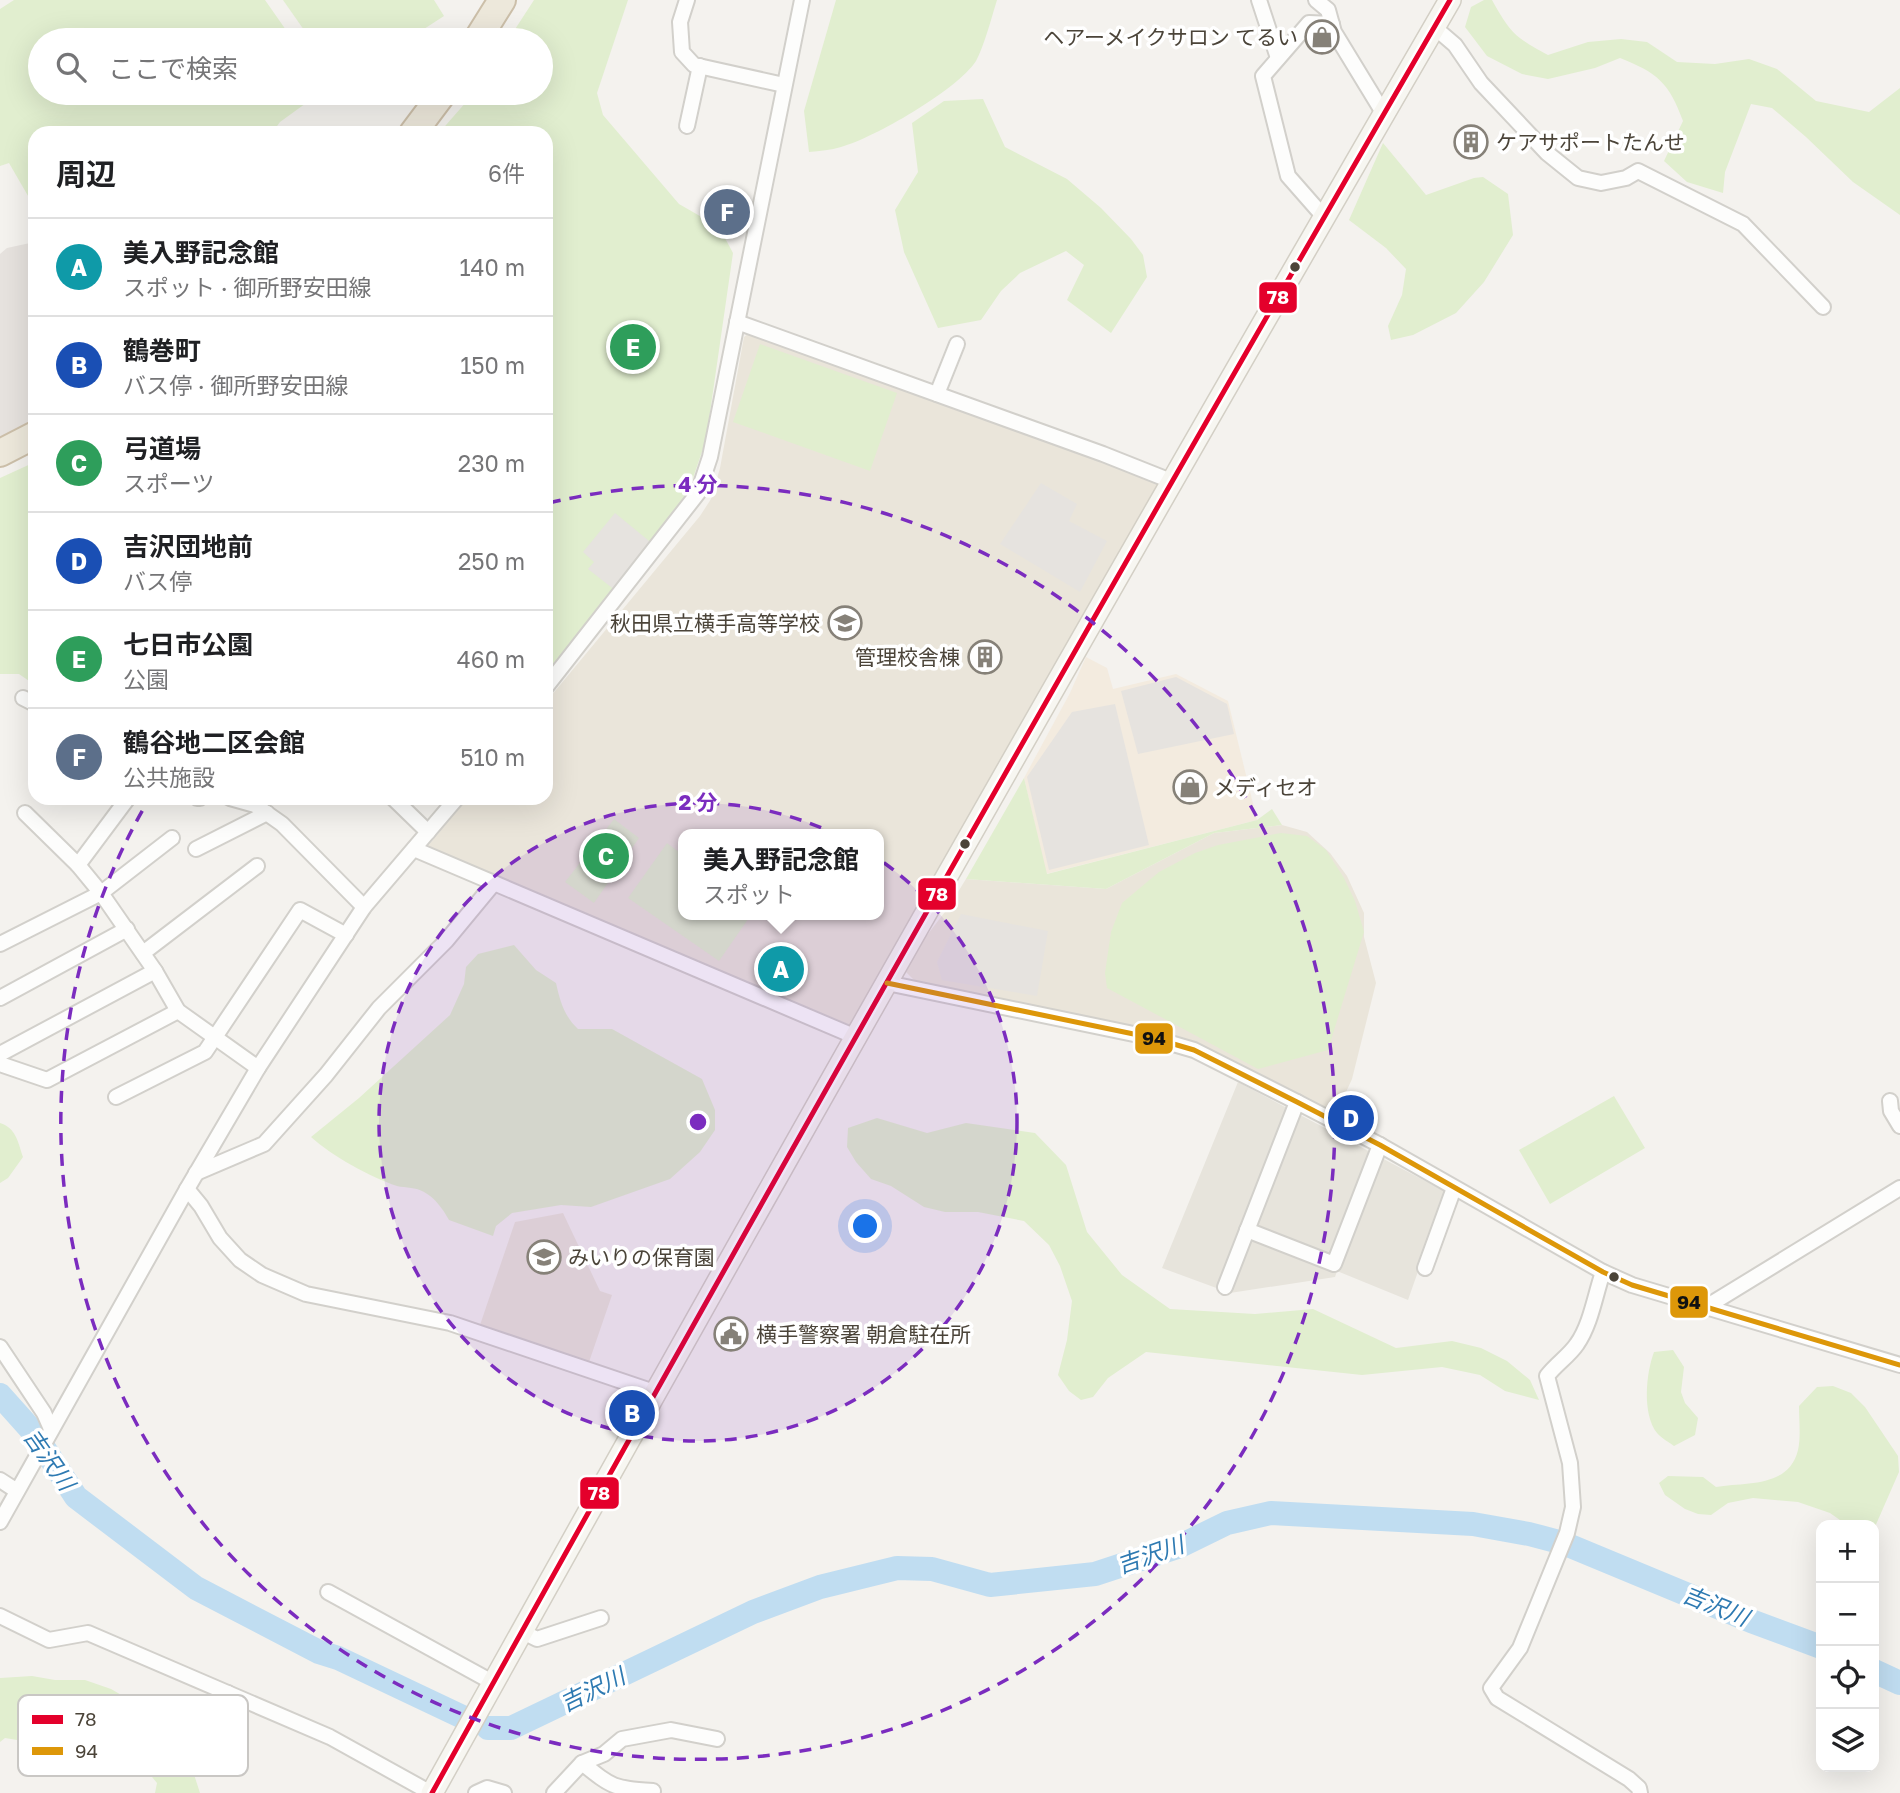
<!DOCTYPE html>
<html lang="ja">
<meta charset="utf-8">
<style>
body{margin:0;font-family:"Golos Text","Noto Sans JP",sans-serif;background:#f6f6f6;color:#202124}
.controls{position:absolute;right:21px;bottom:21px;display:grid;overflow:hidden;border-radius:14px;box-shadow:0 7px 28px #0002}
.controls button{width:63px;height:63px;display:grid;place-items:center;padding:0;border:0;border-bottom:2px solid #e0e0e0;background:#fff;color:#202124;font:35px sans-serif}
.you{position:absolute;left:866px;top:1227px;width:24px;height:24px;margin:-18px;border:5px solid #fff;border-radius:50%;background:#1a73e8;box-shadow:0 0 0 10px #1a73e833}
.badge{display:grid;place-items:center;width:46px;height:46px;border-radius:50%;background:#868178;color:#fff;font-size:23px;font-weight:700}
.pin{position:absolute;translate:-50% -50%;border:4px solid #fff;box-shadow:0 2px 7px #0006}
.popup{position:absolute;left:678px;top:829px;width:206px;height:91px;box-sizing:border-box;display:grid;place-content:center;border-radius:14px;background:#fff;filter:drop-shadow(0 2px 5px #0005);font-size:23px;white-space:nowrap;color:#757577}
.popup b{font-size:26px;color:#202124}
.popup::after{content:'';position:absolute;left:50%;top:100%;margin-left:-14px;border:14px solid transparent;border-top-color:#fff}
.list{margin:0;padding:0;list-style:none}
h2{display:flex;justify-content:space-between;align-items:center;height:91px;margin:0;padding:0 28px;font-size:30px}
h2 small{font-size:23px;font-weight:400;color:#757577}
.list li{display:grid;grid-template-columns:46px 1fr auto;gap:21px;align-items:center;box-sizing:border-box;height:98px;padding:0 28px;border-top:2px solid #e0e0e0}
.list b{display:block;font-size:26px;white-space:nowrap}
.list p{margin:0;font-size:23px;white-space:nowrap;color:#757577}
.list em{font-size:23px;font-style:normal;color:#757577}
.icon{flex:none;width:38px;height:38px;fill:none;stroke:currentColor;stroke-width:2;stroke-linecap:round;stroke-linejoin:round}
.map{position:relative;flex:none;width:1900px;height:1793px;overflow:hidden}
.search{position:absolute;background:#fff;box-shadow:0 7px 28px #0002;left:28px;top:28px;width:525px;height:77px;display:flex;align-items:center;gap:18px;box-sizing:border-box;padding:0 24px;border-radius:38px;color:#757577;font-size:26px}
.panel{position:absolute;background:#fff;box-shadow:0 7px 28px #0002;left:28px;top:126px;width:525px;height:679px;border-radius:21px}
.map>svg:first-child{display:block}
.residential{fill:#e7e4dc}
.commercial{fill:#f3ebdf}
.industrial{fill:#e6e2de}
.education{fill:#eae5da;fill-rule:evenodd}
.green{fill:#e1eecf}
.parking{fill:#e6e3df}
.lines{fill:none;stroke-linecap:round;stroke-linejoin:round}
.river{stroke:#c0ddf1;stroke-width:24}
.street-casing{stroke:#d2d0cb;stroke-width:18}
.secondary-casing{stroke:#d3cfc5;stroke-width:24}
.highway-casing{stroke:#ccbfa9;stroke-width:30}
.street{stroke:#fdfdfc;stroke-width:14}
.secondary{stroke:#f7f6f1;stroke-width:21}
.highway{stroke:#ede8db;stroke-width:26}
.bus-1-casing{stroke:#fff;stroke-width:10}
.bus-2-casing{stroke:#fff;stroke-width:10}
.bus-1{stroke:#e4002b;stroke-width:5}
.bus-2{stroke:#dd9709;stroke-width:5}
.ring{fill:none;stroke:#7b2cbf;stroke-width:3.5;stroke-dasharray:12 9}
.bus-dot{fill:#4b4439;stroke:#fff;stroke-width:2.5}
.labels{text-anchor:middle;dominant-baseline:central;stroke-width:7;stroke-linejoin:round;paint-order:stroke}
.poi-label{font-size:21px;fill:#4b4439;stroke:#fff;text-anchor:start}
.water-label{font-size:23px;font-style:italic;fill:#2e7ab2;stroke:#fff}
.key{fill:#fff;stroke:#c9c7c4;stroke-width:2}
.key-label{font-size:19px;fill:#4b4439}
.centre{fill:#7b2cbf;stroke:#fff;stroke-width:3.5}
.ring-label{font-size:21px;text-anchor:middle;font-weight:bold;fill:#7b2cbf;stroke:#fff;stroke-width:7;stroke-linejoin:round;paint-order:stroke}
.line-badge{stroke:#fff;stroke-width:2.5}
.badge-label{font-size:19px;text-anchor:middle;font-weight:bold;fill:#fff}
.pale-badge-label{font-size:19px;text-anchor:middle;font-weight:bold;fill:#111}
</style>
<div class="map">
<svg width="1900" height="1793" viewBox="0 0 1900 1793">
<rect width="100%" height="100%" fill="#f4f2ee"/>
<!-- residential -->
<polygon class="residential" points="1238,1082 1446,1192 1408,1300 1337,1271 1335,1277 1230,1293 1162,1268"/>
<!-- commercial -->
<polygon class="commercial" points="1086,657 1107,668 1113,689 1176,674 1228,701 1257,820 1046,874 1024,778 1070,693"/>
<!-- industrial -->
<polygon class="industrial" points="30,243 35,248 35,419 0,437 0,254 7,248"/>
<!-- education -->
<g class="education">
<path d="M749,333L1159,482L852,1026L427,847L468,798H546V702L700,516L711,499L720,468L744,337ZM683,834H879V915H683Z"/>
<polygon points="1282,825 1307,832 1330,853 1347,876 1364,913 1364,937 1376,983 1352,1079 1336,1114 1199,1045 1161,1031 917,983 906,972 921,943 948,908 966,879 1106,889 1214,833"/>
<polygon points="563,1213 600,1291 612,1295 589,1362 480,1325 515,1222"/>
</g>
<!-- green -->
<g class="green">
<polygon points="14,0 265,0 293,40 40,40 40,93 320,93 280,122 272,133 35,133 35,208 9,163 0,166 0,9"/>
<polygon points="283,0 434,0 444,16 407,40 311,40"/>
<polygon points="534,0 628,0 597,93 603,115 679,204 719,227 733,253 706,440 689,490 671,519 546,680 546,133 439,133 474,93 541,93 541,40 508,40"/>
<path d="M836,0H997C992,16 984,47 976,61C957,90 874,138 841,147C831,150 820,151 809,152L804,111Z"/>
<path d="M1484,0H1492C1511,34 1515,37 1548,55L1588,42L1621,39L1647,42L1677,62L1715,64L1749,59L1777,69L1816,101L1869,112L1900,88V215L1853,182L1806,137L1772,108L1751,104L1725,172L1723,193L1687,182L1664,161L1683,121C1669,83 1658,73 1620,58L1595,68L1548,79L1522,74L1487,56L1465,27L1471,7Z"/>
<polygon points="983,99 1005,147 1067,179 1101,208 1131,239 1143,255 1147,277 1111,333 1067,300 1084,265 1066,251 1020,273 1001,291 981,320 938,328 904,252 895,210 918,172 912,123 944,101"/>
<polygon points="1383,143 1426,195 1474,178 1483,177 1508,194 1513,235 1484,282 1456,313 1413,335 1391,340 1388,326 1402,295 1406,269 1386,248 1349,220"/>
<polygon points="760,344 897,393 870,471 733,422"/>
<polygon points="35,462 35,685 19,674 0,674 0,478"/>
<polygon points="1024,778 1047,874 1257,820 1272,809 1282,825 1214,833 1106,889 966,879"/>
<polygon points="614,819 639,838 594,903 565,882"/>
<polygon points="1281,833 1307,836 1326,850 1344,878 1355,901 1364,932 1328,1050 1258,1069 1107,988 1105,973 1111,932 1122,903 1159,872 1195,853 1218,845"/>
<polygon points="667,843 683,855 683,915 751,915 719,961 628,898"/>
<path d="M514,945L536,970L556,983C560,1001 564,1016 578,1029H612L702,1079L715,1110V1130L700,1152L670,1179L591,1207L561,1205L512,1213L496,1226L493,1236L449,1220C443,1209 435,1198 424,1192C416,1187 406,1188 397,1186C370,1177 332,1156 311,1137L359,1098L450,1015L464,984L466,967L478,954Z"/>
<polygon points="1614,1096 1645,1148 1550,1204 1519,1150"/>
<polygon points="877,1118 927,1133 966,1123 1035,1133 1066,1165 1087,1232 1122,1275 1170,1309 1255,1314 1313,1309 1396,1348 1452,1341 1481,1348 1507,1361 1530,1380 1539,1400 1505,1391 1480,1375 1442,1367 1362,1375 1146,1352 1108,1378 1093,1397 1081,1400 1069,1391 1058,1375 1067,1340 1072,1301 1060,1266 1049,1245 1024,1221 978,1212 945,1212 924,1207 891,1186 871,1179 856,1162 847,1147 848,1128"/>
<path d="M0,1123C16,1128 18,1142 23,1157L8,1178L0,1183Z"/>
<path d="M1673,1350L1684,1367L1681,1392L1685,1403L1698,1418L1695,1435L1674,1446C1669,1442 1661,1438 1657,1433C1642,1414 1646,1373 1654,1352Z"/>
<path d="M1833,1386L1851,1393L1865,1407L1898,1456L1899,1472L1874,1529V1525H1847L1830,1513L1798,1502L1753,1498L1728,1503L1711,1515L1698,1514L1685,1509L1665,1495L1659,1483L1668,1476L1703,1477L1716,1487C1746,1482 1789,1488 1798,1450C1801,1437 1799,1420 1799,1406L1817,1387Z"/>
<polygon points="32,1676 55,1680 85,1680 111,1689 137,1704 151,1715 174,1748 189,1759 200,1793 155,1793 157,1783 143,1766 101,1743 85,1742 74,1749 57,1748 41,1760 17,1740 5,1738 0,1742 0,1678"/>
</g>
<!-- parking -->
<g class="parking">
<polygon points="1041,483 1077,504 1069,521 1107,541 1080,592 1000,544"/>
<polygon points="615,513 654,545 616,591 588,569 594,562 583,552"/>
<polygon points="1176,677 1227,704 1234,734 1138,754 1121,691"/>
<polygon points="1115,704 1149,845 1049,870 1027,777 1072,712"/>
<polygon points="961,914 1048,931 1037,996 942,980 937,962"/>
</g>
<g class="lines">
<!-- river -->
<g class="river">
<polyline points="0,1395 34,1433 76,1497 196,1588 319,1652 338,1658 471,1721"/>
<polyline points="1874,1671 1900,1683"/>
<polyline points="488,1728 511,1728 753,1612 820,1587 897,1568 932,1569 990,1585 1095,1574 1180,1546 1227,1523 1271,1513 1473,1524 1529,1534 1563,1543 1751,1621 1821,1647"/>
</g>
<defs>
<g id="street">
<polyline points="687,0 680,22 682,52 694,65 784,85"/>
<polyline points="1259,0 1278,58"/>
<polyline points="1316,0 1328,10 1334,32 1384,114"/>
<polyline points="1434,27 1455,45 1481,83 1547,153 1578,178 1601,183 1626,178 1638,171 1743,224 1823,307"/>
<polyline points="687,126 700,66"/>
<polyline points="1324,217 1288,176 1263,76 1309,23 1332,24"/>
<polyline points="737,322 1103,454 1171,481"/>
<polyline points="937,394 957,344"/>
<polyline points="546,687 698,493 710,457 802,0"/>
<polyline points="23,698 35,704"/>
<polyline points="197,798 200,798"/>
<polyline points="230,798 255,805 282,824 364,907"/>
<polyline points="393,798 428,832"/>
<polyline points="25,813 78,865 101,893 155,971 178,1011 258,1068"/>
<polyline points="196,849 267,813"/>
<polyline points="414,849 856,1037"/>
<polyline points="78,865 128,798"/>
<polyline points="0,944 101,893 172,838"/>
<polyline points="143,953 257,866"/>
<polyline points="887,983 1153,1038 1194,1050 1297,1102 1380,1145 1603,1272 1632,1285 1900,1365"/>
<polyline points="0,998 127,929"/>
<polyline points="0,1054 155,971"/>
<polyline points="0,1064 47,1080 178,1011"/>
<polyline points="116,1097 205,1052 300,910 346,935"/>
<polyline points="1890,1101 1891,1111 1900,1126"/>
<polyline points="196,1173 264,1144 326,1075 379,1008 446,941 494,883"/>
<polyline points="187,1189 201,1206 220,1238 240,1260 262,1275 306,1294 450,1323 654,1392"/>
<polyline points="1247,1230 1334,1264 1380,1145"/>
<polyline points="1425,1268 1454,1188"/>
<path d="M1603,1272C1595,1295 1591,1324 1577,1344C1569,1356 1556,1364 1547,1376L1570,1463L1573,1507L1567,1533L1520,1648L1491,1688L1497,1698L1629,1779L1639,1788L1640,1793"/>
<polyline points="1225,1287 1297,1102"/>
<polyline points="1706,1307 1900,1188"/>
<polyline points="0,1347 44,1413 51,1429"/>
<polyline points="0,1480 17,1491"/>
<polyline points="0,1522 187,1189 258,1068 364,907 457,798"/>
<polyline points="328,1592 492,1682"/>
<polyline points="0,1616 49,1640 88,1633 330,1737 431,1793"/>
<polyline points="521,1631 537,1639 601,1618"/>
<polyline points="205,1750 228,1693"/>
<path d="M582,1763C613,1788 613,1788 653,1791"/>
<polyline points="476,1793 487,1788 504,1793"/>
<polyline points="554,1793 582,1763 604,1754 622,1739 671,1730 717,1739"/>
</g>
<path id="secondary" d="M432,1793C766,1192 1105,594 1450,0"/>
<g id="highway">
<polyline points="477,40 502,0"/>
<polyline points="413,133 443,93"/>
<polyline points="0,453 35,435"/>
</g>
</defs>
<!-- street casing -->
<use href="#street" class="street-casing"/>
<!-- secondary casing -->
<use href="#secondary" class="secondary-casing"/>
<!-- highway casing -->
<use href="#highway" class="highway-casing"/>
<!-- street -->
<use href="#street" class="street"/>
<!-- secondary -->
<use href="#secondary" class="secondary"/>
<!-- highway -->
<use href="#highway" class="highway"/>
<defs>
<path id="bus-1" d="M432,1793C766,1192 1105,594 1450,0"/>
<polyline id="bus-2" points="887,983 1153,1038 1194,1050 1297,1102 1380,1145 1603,1272 1632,1285 1900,1365"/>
</defs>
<!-- bus-1 casing -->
<use href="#bus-1" class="bus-1-casing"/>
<!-- bus-2 casing -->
<use href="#bus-2" class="bus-2-casing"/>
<!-- bus-1 -->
<use href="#bus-1" class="bus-1"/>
<!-- bus-2 -->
<use href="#bus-2" class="bus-2"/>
</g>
<!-- distance rings -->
<circle cx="698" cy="1122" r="319" fill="#7b2cbf" fill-opacity=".12"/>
<g class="ring">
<circle cx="698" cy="1122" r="319"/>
<path d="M549 503A637 637 0 1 1 149 799"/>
</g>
<!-- icons -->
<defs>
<symbol id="shop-ring" viewBox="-11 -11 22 22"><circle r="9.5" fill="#fff" stroke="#868178" stroke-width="1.5"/><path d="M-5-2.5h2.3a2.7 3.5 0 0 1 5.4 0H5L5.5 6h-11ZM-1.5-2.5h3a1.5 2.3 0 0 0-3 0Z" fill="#868178"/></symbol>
<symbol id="building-ring" viewBox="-11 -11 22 22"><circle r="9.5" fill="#fff" stroke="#868178" stroke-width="1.5"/><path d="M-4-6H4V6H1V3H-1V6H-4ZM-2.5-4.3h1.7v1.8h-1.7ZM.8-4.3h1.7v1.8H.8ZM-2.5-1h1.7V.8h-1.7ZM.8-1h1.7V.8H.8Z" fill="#868178"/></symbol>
<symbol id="school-ring" viewBox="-11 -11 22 22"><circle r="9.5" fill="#fff" stroke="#868178" stroke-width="1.5"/><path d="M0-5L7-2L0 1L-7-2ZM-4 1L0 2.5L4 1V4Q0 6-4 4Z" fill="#868178"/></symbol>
<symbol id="civic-ring" viewBox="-11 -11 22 22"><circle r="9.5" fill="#fff" stroke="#868178" stroke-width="1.5"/><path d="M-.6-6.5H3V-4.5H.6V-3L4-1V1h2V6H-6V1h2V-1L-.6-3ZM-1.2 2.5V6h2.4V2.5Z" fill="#868178"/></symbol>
</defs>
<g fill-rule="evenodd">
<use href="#shop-ring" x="1303" y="18" width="38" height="38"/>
<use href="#building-ring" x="1452" y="123" width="38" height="38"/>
<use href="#school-ring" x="826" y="604" width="38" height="38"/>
<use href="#building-ring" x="966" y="638" width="38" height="38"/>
<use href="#shop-ring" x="1171" y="768" width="38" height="38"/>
<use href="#school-ring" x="525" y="1238" width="38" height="38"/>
<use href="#civic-ring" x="712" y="1315" width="38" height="38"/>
</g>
<!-- markers -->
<g class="bus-dot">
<circle cx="1295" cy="267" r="6"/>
<circle cx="965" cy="844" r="6"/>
<circle cx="1614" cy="1277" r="6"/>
</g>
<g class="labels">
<!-- poi labels -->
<g class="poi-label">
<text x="1298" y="37" text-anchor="end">ヘアーメイクサロン てるい</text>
<text x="1496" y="142">ケアサポートたんせ</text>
<text x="820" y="623" text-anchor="end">秋田県立横手高等学校</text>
<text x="960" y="657" text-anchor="end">管理校舎棟</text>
<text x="1214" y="787">メディセオ</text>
<text x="568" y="1257">みいりの保育園</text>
<text x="756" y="1334">横手警察署 朝倉駐在所</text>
</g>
<!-- water labels -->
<g class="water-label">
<text transform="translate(50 1459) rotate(55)">吉沢川</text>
<text transform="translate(1150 1554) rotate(-19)">吉沢川</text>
<text transform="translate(1716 1605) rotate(22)">吉沢川</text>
<text transform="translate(592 1689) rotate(-26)">吉沢川</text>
</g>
</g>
<!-- legend -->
<rect x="18" y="1695" width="230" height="81" rx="10" class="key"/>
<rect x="32" y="1715" width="31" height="9" fill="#e4002b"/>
<rect x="32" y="1747" width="31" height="8" fill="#dd9709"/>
<g class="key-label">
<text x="75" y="1726">78</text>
<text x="75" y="1758">94</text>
</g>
<circle cx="698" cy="1122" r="10" class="centre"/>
<g class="ring-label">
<text x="698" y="492">4 分</text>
<text x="698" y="810">2 分</text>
</g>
<g class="line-badge">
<rect x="1258" y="281" width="40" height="33" rx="7" fill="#e4002b"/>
<rect x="917" y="877" width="40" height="34" rx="7" fill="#e4002b"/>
<rect x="1134" y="1022" width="40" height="33" rx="7" fill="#dd9709"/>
<rect x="1669" y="1285" width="40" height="34" rx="7" fill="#dd9709"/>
<rect x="579" y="1476" width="41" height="34" rx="7" fill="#e4002b"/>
</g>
<g class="badge-label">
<text x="1278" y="304">78</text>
<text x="937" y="901">78</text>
<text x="599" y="1500">78</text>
</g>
<g class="pale-badge-label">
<text x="1154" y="1045">94</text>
<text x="1689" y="1309">94</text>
</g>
</svg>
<div class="controls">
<button>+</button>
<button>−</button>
<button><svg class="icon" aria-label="locate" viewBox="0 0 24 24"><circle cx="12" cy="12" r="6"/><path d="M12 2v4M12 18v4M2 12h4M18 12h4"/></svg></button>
<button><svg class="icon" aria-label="layers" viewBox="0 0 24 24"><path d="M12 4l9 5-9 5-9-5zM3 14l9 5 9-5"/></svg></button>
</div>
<div class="you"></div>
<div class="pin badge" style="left:781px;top:969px;background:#0f9aa8">A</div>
<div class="popup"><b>美入野記念館</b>スポット</div>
<div class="pin badge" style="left:632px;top:1413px;background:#1a4fb4">B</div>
<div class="pin badge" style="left:606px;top:856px;background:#2e9e5b">C</div>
<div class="pin badge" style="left:1351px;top:1118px;background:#1a4fb4">D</div>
<div class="pin badge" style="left:633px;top:347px;background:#2e9e5b">E</div>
<div class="pin badge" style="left:727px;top:212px;background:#5c6f8a">F</div>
<div class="search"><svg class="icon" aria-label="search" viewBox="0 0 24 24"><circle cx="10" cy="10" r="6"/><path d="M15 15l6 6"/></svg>ここで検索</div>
<section class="panel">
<h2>周辺<small>6件</small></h2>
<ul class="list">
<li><span class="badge" style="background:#0f9aa8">A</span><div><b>美入野記念館</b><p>スポット · 御所野安田線</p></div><em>140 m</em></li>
<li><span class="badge" style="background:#1a4fb4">B</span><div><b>鶴巻町</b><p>バス停 · 御所野安田線</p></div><em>150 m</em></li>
<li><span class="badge" style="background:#2e9e5b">C</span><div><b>弓道場</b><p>スポーツ</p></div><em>230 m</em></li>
<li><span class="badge" style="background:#1a4fb4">D</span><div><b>吉沢団地前</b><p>バス停</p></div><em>250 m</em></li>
<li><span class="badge" style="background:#2e9e5b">E</span><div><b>七日市公園</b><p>公園</p></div><em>460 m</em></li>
<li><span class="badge" style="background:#5c6f8a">F</span><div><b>鶴谷地二区会館</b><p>公共施設</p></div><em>510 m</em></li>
</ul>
</section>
</div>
